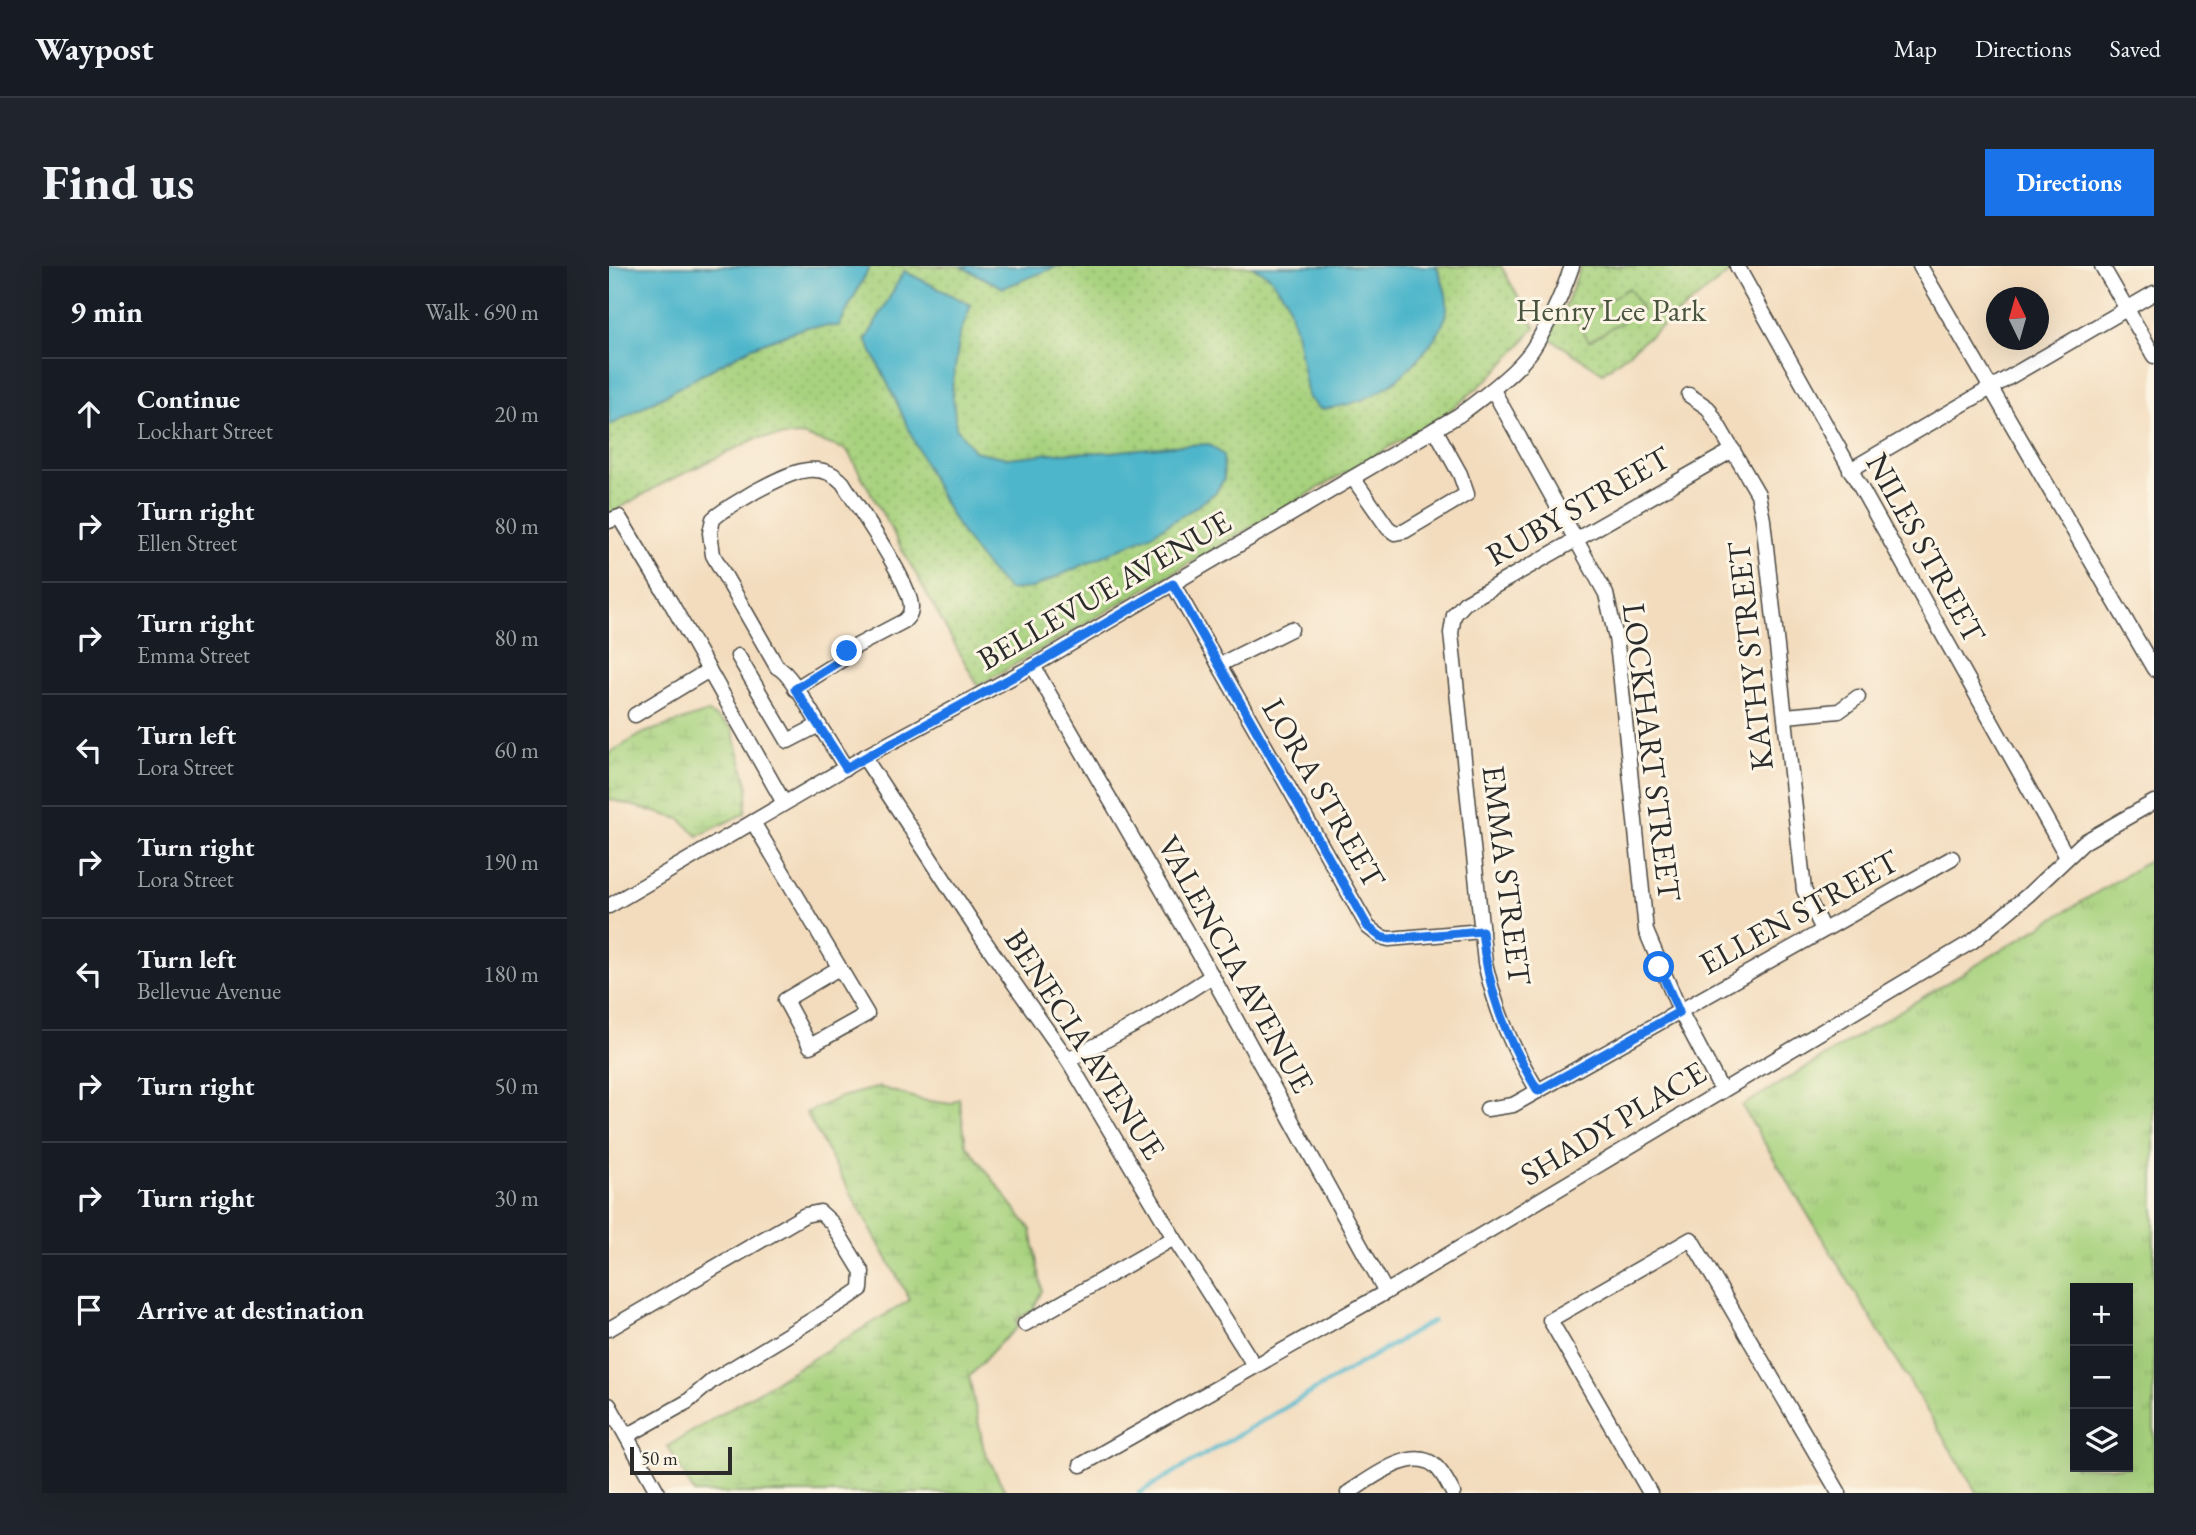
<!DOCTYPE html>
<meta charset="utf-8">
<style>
body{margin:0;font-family:"EB Garamond",serif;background:#20242c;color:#f1f3f6}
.controls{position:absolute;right:21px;bottom:21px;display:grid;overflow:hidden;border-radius:0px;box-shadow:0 7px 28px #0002}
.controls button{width:63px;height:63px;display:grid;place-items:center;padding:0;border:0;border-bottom:2px solid #363941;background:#171b24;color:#f1f3f6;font:35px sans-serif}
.compass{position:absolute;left:1377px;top:21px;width:63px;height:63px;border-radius:50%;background:#171b24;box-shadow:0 7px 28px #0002;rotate:355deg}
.scale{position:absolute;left:21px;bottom:18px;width:102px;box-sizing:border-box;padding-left:7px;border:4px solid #2b2b2b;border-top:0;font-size:19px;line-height:24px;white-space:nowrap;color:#2b2b2b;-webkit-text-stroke:5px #fcf5e5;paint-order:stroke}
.stop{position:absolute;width:21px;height:21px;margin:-16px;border:5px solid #1a73e8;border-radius:50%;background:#fff}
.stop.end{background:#1a73e8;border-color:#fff;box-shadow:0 2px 7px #0008}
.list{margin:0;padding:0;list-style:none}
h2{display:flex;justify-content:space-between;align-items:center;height:91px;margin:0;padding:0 28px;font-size:30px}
h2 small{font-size:23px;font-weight:400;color:#9ea1a6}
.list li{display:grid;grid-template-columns:46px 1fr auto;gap:21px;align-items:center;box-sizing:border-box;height:112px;padding:0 28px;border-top:2px solid #363941}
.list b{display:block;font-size:26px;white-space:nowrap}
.list p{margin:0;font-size:23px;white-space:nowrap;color:#9ea1a6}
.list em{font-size:23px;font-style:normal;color:#9ea1a6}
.icon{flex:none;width:38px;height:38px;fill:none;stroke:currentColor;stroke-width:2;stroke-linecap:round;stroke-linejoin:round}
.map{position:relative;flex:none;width:1545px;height:1227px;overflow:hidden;border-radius:0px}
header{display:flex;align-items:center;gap:42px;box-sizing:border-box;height:98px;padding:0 35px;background:#171b24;border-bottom:2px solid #363941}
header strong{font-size:33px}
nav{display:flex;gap:38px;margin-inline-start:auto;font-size:24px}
.intro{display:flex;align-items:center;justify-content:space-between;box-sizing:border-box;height:168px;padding:0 42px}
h1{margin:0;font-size:49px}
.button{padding:18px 32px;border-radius:0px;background:#1a73e8;color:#fff;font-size:24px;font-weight:700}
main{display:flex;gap:42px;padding:0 42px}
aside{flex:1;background:#171b24;border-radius:0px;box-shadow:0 7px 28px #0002}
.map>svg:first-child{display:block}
.grass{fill:url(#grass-tufts);stroke:#697e54;stroke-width:2;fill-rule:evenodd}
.wetland{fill:url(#wetland-marsh);stroke:#697e54;stroke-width:2}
.park{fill:url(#park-dots);stroke:#697e54;stroke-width:2}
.pitch{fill:#a7d27e;stroke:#697e54;stroke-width:2}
.water{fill:#4db6cb;stroke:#3c707b;stroke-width:2}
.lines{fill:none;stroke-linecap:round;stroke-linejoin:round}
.stream{stroke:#4db6cb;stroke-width:4.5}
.minor-casing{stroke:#494641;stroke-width:17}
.minor{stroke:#fff;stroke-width:14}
.route{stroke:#1a73e8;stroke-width:9}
.labels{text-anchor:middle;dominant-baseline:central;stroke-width:6;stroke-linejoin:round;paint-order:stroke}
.park-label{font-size:32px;fill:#4a5540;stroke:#fcf5e5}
.street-label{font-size:32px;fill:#2b2b2b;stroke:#fcf5e5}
</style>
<header>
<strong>Waypost</strong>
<nav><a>Map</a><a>Directions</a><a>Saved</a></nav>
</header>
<div class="intro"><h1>Find us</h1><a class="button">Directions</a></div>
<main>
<aside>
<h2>9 min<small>Walk · 690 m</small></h2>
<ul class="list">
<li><svg class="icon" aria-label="ahead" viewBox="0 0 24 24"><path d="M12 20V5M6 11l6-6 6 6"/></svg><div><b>Continue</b><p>Lockhart Street</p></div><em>20 m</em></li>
<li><svg class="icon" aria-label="right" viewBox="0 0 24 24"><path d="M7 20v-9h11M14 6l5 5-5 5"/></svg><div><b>Turn right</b><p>Ellen Street</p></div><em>80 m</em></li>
<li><svg class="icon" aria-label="right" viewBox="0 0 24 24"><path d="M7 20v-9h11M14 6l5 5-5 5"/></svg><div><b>Turn right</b><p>Emma Street</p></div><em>80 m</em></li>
<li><svg class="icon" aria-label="left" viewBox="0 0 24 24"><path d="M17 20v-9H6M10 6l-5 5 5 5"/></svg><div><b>Turn left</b><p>Lora Street</p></div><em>60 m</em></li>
<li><svg class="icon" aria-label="right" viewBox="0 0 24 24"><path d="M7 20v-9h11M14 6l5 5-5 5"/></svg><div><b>Turn right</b><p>Lora Street</p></div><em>190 m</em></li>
<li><svg class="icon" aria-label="left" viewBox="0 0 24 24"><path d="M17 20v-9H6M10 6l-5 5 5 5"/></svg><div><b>Turn left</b><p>Bellevue Avenue</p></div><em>180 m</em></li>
<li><svg class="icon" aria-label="right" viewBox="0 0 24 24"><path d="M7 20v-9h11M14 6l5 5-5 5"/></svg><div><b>Turn right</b></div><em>50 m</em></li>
<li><svg class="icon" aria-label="right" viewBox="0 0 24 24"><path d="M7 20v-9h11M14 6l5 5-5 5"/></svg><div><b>Turn right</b></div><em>30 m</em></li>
<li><svg class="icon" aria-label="arrive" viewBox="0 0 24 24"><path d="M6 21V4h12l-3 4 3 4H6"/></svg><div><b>Arrive at destination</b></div></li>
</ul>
</aside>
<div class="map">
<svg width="1545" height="1227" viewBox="0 0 1545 1227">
<defs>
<pattern id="grass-tufts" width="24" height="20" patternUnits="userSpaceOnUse" patternTransform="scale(1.75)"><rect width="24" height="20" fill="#a7d27e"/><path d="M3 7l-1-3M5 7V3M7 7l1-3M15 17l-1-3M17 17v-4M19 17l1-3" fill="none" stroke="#90b46d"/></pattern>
<pattern id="wetland-marsh" width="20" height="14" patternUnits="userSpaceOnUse" patternTransform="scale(1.75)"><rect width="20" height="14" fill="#a7d27e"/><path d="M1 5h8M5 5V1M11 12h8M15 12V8" fill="none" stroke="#90b46d"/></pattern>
<pattern id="park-dots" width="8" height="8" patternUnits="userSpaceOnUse" patternTransform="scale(1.75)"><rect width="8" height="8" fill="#a7d27e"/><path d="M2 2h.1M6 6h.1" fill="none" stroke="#90b46d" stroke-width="1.8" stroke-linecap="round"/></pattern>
</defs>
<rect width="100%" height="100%" fill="#fcf5e5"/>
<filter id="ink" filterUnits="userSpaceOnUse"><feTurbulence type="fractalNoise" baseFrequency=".0143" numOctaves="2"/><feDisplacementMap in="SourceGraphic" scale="14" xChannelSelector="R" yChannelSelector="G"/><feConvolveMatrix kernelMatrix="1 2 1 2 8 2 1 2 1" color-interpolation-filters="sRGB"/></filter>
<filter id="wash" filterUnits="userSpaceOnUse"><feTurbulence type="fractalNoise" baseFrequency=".00686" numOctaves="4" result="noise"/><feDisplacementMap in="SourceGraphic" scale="28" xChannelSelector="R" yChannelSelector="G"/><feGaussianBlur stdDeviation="1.57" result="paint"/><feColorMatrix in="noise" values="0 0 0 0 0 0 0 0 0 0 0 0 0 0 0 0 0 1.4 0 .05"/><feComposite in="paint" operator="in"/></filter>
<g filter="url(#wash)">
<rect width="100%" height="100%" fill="#f3dcbd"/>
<!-- grass -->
<path class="grass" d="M1545,592V1227H1368L1133,840ZM1466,1022H1519V1201H1466Z"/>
<!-- wetland -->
<g class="wetland">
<polygon points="99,446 123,462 139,521 136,547 89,570 71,553 0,533 0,487 35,467"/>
<polygon points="270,821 313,834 342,838 350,832 357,878 422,964 433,1024 424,1044 407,1054 409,1061 389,1079 360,1111 375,1184 397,1227 85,1227 59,1180 301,1034 197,847 232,831"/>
</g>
<!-- park -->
<g class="park">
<path d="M0,0H892L926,61C896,100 867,126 827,154L369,420L238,184L193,169L148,172L53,218L0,248Z"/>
<polygon points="972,0 1118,0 1121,6 994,107 939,71 954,47"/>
</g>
<!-- pitch -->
<polygon class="pitch" points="1020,22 1033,44 980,75 967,54"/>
<!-- water -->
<g class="water">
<polygon points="0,0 261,0 230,60 197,61 143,81 0,160"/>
<polygon points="351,0 449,0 394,22"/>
<path d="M643,0H827C832,11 839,30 838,42C836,58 830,67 820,80C790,118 760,139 711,143L699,131L687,65L677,32L660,10Z"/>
<path d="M295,5L362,39L351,68L343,122L347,161L365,185L399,192L445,187L500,186L561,180L600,178L614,189L615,213L607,226L584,243L541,269L423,322L400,324C346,274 318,203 288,137C278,116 268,95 257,74Z"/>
</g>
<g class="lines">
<!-- stream -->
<polyline class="stream" points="530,1227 824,1055"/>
</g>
</g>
<g filter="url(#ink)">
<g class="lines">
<defs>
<g id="minor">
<polyline points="1128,0 1458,591"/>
<polyline points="1311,0 1545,403"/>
<polyline points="1493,0 1545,90"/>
<polyline points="884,124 997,328 1007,372 1010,395 1037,665 1071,745 1113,825"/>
<polyline points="1080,129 1099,142 1149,228 1154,254 1195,624 1214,664"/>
<polyline points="1241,204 1545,27"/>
<polyline points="744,212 779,262 786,267 796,265 858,228 851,208 826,163"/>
<polyline points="0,255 10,251 62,337 175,537"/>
<polyline points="564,318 759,661 772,671 780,673 873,665"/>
<polyline points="129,390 179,475 210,459 237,502"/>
<polyline points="610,399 682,363"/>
<polyline points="424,400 603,710 777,1026"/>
<path d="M186,423L234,393L238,385L295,355C299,351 302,348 302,341C302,317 249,242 234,217C208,189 172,212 145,226C131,235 116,242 104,253L101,267L104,289L168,401C182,407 201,445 210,459"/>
<polyline points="26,449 100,404"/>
<polyline points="1177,450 1230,445 1249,431"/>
<polyline points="255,491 374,673 459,794 565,972 645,1099"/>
<polyline points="144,556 258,748 201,780 176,734 230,702"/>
<path d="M0,640L255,491L424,400L850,149C872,133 908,106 923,84C940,58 953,29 963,0"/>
<polyline points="459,794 533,755 603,710"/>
<path d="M929,825C902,780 888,748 876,697L842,367L845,349L856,337L1124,184"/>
<polyline points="878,843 904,839 1343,592"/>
<polyline points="416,1058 565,972"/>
<polyline points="0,1063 196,949 211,946 223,957 253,1006 252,1023 239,1032 104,1114 78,1136 18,1170"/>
<polyline points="0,1139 49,1227"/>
<polyline points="472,1199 777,1026 1364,675 1419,629 1475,576 1545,536"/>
<path d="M739,1227C760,1214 802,1180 825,1199C834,1206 839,1218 844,1227"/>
<polyline points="1041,1227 941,1054 1082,973 1230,1227"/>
</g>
</defs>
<!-- minor casing -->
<use href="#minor" class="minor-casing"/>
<!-- minor -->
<use href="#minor" class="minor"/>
</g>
</g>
<g class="lines" filter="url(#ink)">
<!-- route -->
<path class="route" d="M238,385L234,393L186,423L237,502L424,400L564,318L759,661L772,671L780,673L873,665C879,728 897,771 929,825L1070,746L1050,701"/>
</g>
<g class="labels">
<!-- park labels -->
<g class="park-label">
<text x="1002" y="44">Henry Lee Park</text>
</g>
<!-- street labels -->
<g class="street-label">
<text transform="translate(969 240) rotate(-30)">RUBY STREET</text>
<text transform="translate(1317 282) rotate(61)">NILES STREET</text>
<text transform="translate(495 324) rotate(-30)">BELLEVUE AVENUE</text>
<text transform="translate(1141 390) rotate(-96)">KATHY STREET</text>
<text transform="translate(1043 486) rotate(83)">LOCKHART STREET</text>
<text transform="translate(715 527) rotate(60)">LORA STREET</text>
<text transform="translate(898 609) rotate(83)">EMMA STREET</text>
<text transform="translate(1190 646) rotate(-29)">ELLEN STREET</text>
<text transform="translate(627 698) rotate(61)">VALENCIA AVENUE</text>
<text transform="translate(476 778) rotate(57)">BENECIA AVENUE</text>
<text transform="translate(1004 857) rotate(-31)">SHADY PLACE</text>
</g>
</g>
</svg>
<div class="controls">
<button>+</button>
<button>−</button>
<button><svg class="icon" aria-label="layers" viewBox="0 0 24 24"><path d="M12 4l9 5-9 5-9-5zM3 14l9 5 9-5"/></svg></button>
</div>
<svg class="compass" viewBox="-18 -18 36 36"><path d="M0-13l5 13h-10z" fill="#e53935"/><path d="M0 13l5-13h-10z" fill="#9ea1a6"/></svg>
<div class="scale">50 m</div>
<div class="stop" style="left:1050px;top:701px"></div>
<div class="stop end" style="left:238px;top:385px"></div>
</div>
</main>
